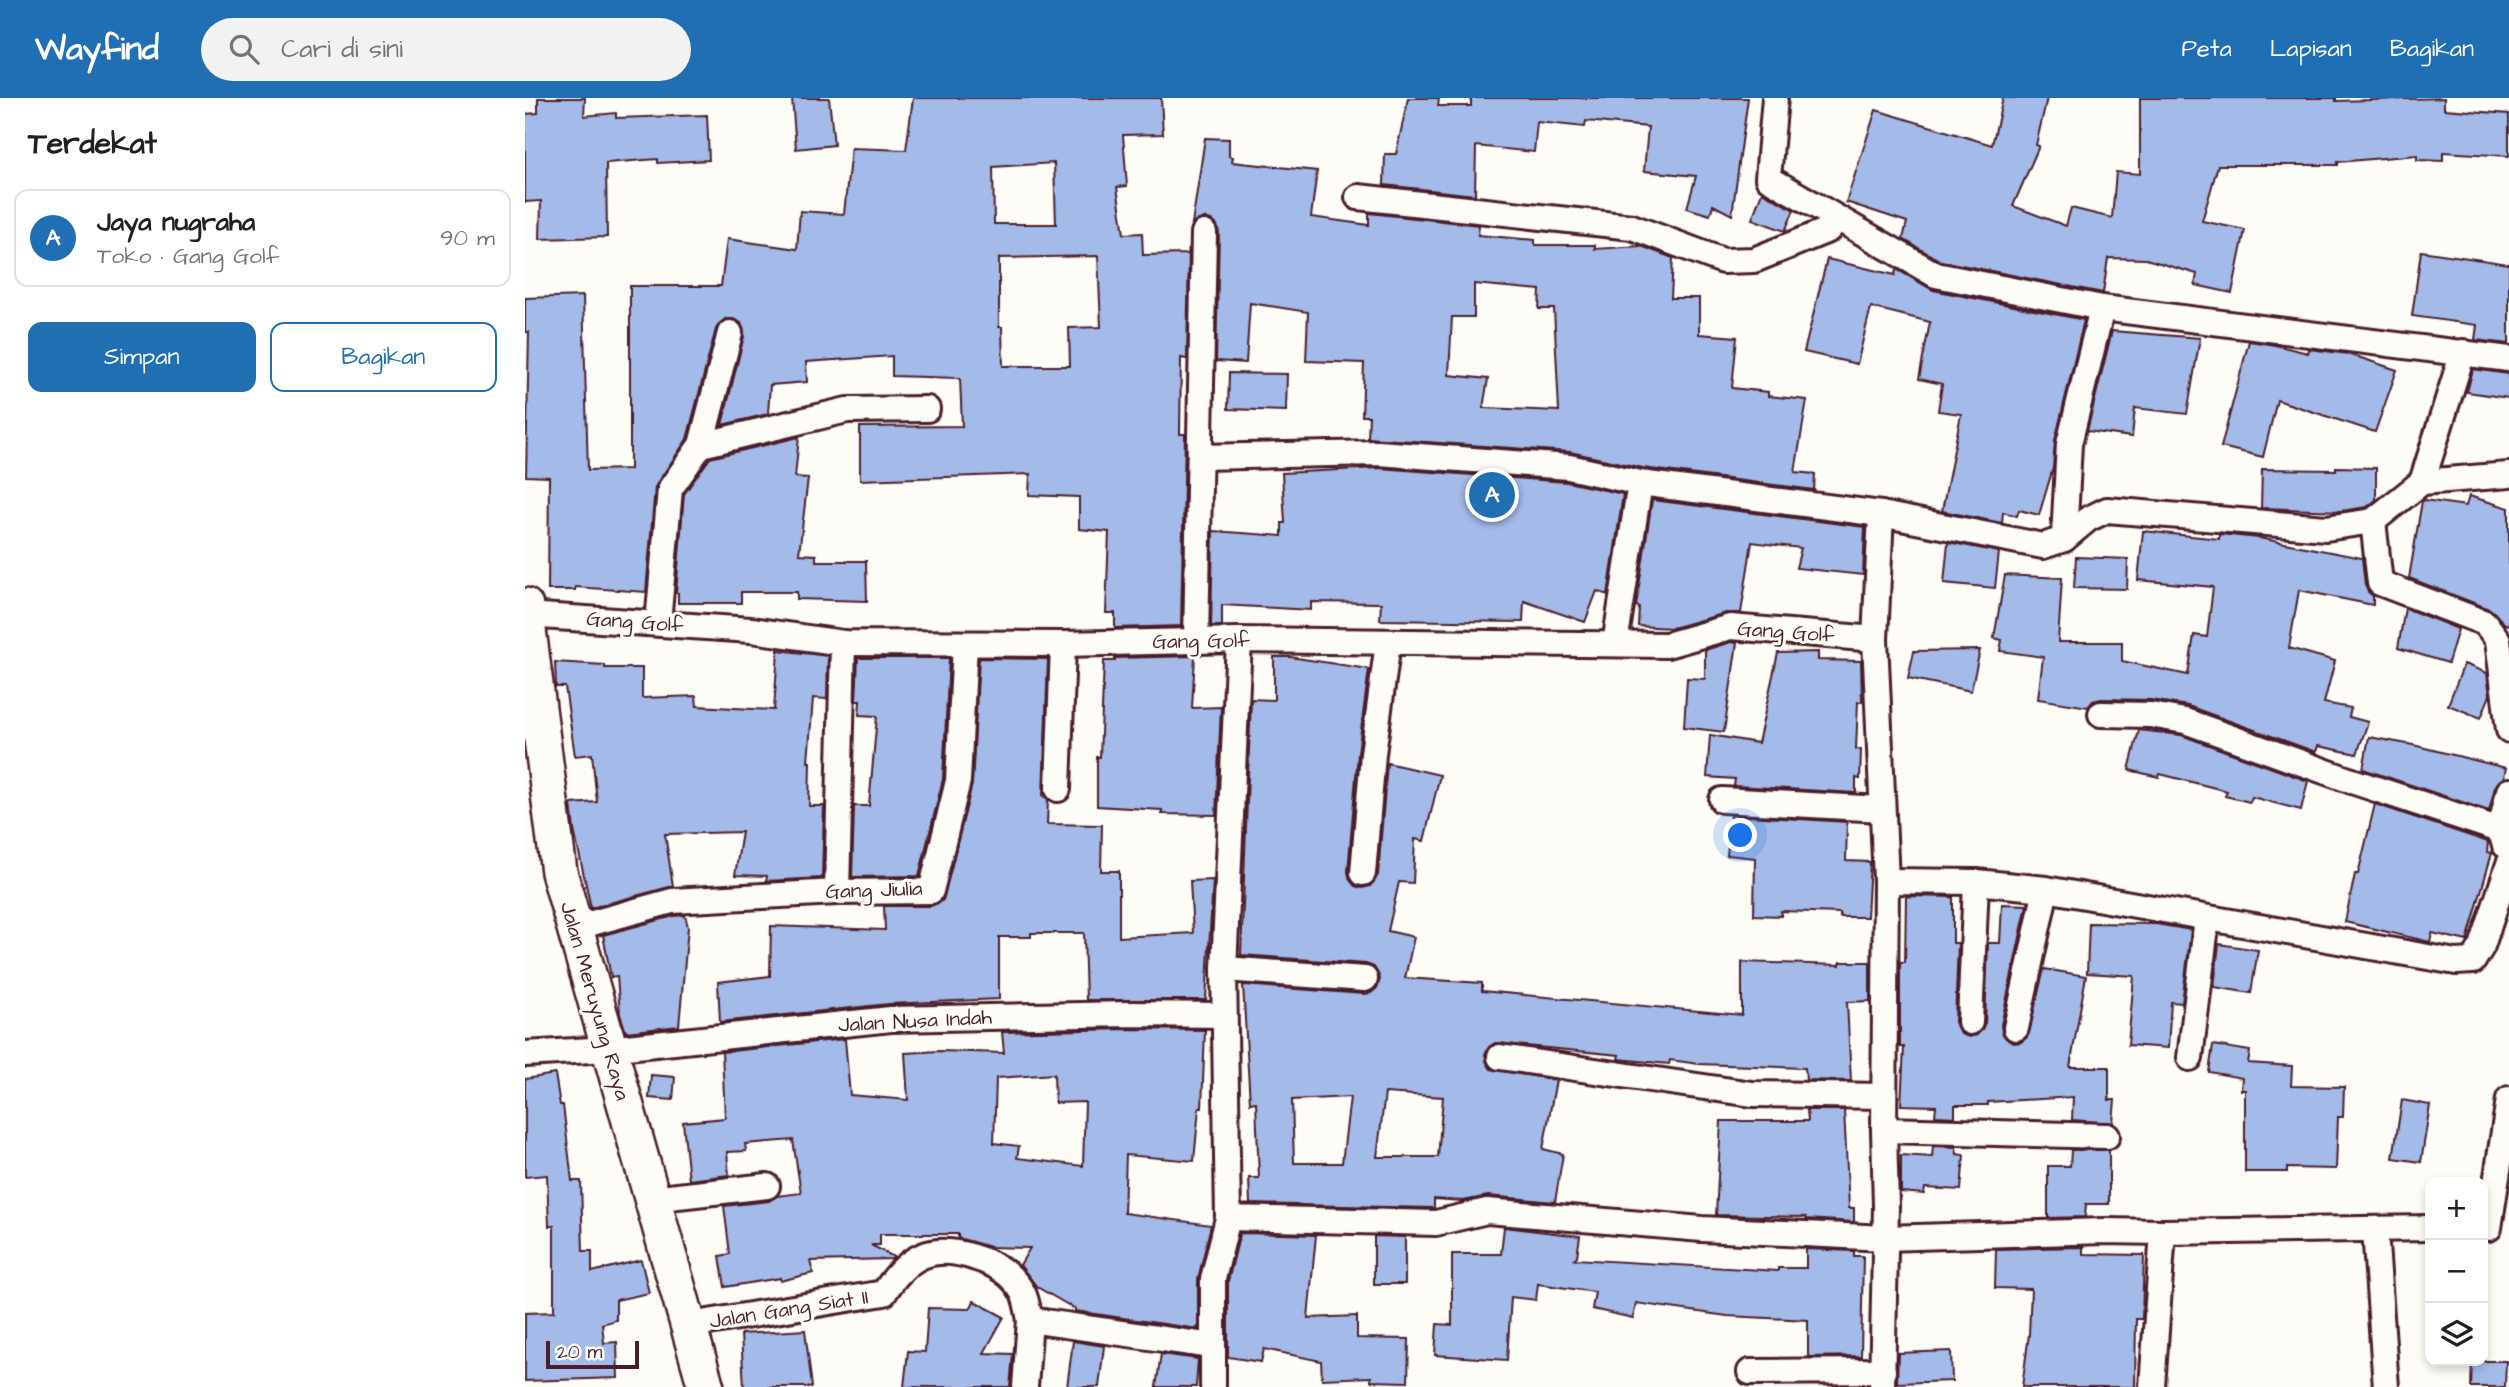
<!DOCTYPE html>
<html lang="id">
<meta charset="utf-8">
<style>
body{margin:0;font-family:"Architects Daughter",sans-serif;background:#f2f2f2;color:#202124}
.controls{position:absolute;right:21px;bottom:21px;display:grid;overflow:hidden;border-radius:14px;box-shadow:0 4px 10px #0003}
.controls button{width:63px;height:63px;display:grid;place-items:center;padding:0;border:0;border-bottom:2px solid #e0e0e0;background:#fff;color:#202124;font:35px sans-serif}
.scale{position:absolute;left:21px;bottom:18px;width:93px;box-sizing:border-box;padding-left:7px;border:4px solid #4a1f2b;border-top:0;font-size:19px;line-height:24px;white-space:nowrap;color:#4a1f2b;-webkit-text-stroke:5px #fdfcf7;paint-order:stroke}
.you{position:absolute;left:1216px;top:738px;width:24px;height:24px;margin:-18px;border:5px solid #fff;border-radius:50%;background:#1a73e8;box-shadow:0 0 0 10px #1a73e833}
.badge{display:grid;place-items:center;width:46px;height:46px;border-radius:50%;background:#1f6fb2;color:#fff;font-size:23px;font-weight:700}
.pin{position:absolute;translate:-50% -50%;border:4px solid #fff;box-shadow:0 2px 7px #0006}
.list{margin:0;padding:0;list-style:none}
h2{display:flex;justify-content:space-between;align-items:center;height:91px;margin:0;padding:0 28px;font-size:30px}
h2 small{font-size:23px;font-weight:400;color:#757577}
.list li{display:grid;grid-template-columns:46px 1fr auto;gap:21px;align-items:center;box-sizing:border-box;height:98px;margin:0 14px 14px;padding:0 14px;border:2px solid #e0e0e0;border-radius:14px}
.list b{display:block;font-size:26px;white-space:nowrap}
.list p{margin:0;font-size:23px;white-space:nowrap;color:#757577}
.list em{font-size:23px;font-style:normal;color:#757577}
.actions{display:flex;gap:14px;padding:21px 28px}
.actions a{flex:1;padding:16px 0;border:2px solid #1f6fb2;border-radius:14px;text-align:center;font-size:24px;color:#1f6fb2}
.actions .main{background:#1f6fb2;color:#fff}
.icon{flex:none;width:38px;height:38px;fill:none;stroke:currentColor;stroke-width:2;stroke-linecap:round;stroke-linejoin:round}
.map{position:relative;flex:none;width:1984px;height:1289px;overflow:hidden}
header{display:flex;align-items:center;gap:42px;box-sizing:border-box;height:98px;padding:0 35px;background:#1f6fb2;color:#fff}
header strong{font-size:33px}
nav{display:flex;gap:38px;margin-inline-start:auto;font-size:24px}
.search{width:490px;height:63px;background:#f2f2f2;display:flex;align-items:center;gap:18px;box-sizing:border-box;padding:0 24px;border-radius:38px;color:#757577;font-size:26px}
main{display:flex}
aside{flex:1;background:#fff}
.map>svg:first-child{display:block}
.building{fill:#a4bae8;stroke:#4a1f2b;stroke-width:2;fill-rule:evenodd}
.lines{fill:none;stroke-linecap:round;stroke-linejoin:round}
.street-casing{stroke:#4a1f2b;stroke-width:30}
.secondary-casing{stroke:#4a1f2b;stroke-width:40}
.street{stroke:#fdfcf7;stroke-width:24}
.secondary{stroke:#fdfcf7;stroke-width:35}
.labels{text-anchor:middle;dominant-baseline:central;stroke-width:6;stroke-linejoin:round;paint-order:stroke}
.street-label{font-size:21px;fill:#4a1f2b;stroke:#fdfcf7}
</style>
<header>
<strong>Wayfind</strong>
<div class="search"><svg class="icon" aria-label="search" viewBox="0 0 24 24"><circle cx="10" cy="10" r="6"/><path d="M15 15l6 6"/></svg>Cari di sini</div>
<nav><a>Peta</a><a>Lapisan</a><a>Bagikan</a></nav>
</header>
<main>
<aside>
<h2>Terdekat<small></small></h2>
<ul class="list">
<li><span class="badge">A</span><div><b>Jaya nugraha</b><p>Toko · Gang Golf</p></div><em>90 m</em></li>
</ul>
<div class="actions"><a class="main">Simpan</a><a>Bagikan</a></div>
</aside>
<div class="map">
<svg width="1984" height="1289" viewBox="0 0 1984 1289">
<rect width="100%" height="100%" fill="#fdfcf7"/>
<filter id="ink" filterUnits="userSpaceOnUse"><feTurbulence type="fractalNoise" baseFrequency=".0143" numOctaves="2"/><feDisplacementMap in="SourceGraphic" scale="14" xChannelSelector="R" yChannelSelector="G"/><feConvolveMatrix kernelMatrix="1 2 1 2 8 2 1 2 1" color-interpolation-filters="sRGB"/></filter>
<g filter="url(#ink)">
<!-- building -->
<g class="building">
<polygon points="13,0 60,0 59,18 91,15 91,20 182,17 184,62 133,65 133,61 81,65 82,139 15,141 16,103 0,104 0,16 13,15"/>
<polygon points="267,0 304,0 309,47 271,51"/>
<path d="M388,0H636L638,36L598,37L602,88L592,89L599,136L617,135L618,157L663,156L664,150L662,261L656,260L655,336H660L656,528L590,530V515H581L584,434L554,431V399L504,397L505,376L335,382V329L437,328L435,280L367,278V258L281,264L282,284L245,287L243,316L197,327L219,238L216,225L208,221H200L191,231L162,341L130,389L121,494L50,489V492H23L24,379L1,378L4,234H0V200L58,198L63,372L105,371V188H196L202,141L272,151L275,113L319,116L326,50L381,52ZM529,65L531,126H469L468,69ZM573,158L576,229L544,230L545,268H478L477,229H474V160Z"/>
<polygon points="883,0 914,0 913,8 946,8 946,0 1223,0 1207,117 1188,107 1185,117 1162,110 1171,78 1119,73 1123,29 1061,23 1060,29 1012,24 1009,54 951,48 950,97 859,87 860,56 871,56"/>
<polygon points="1478,0 1522,0 1511,47 1514,48 1488,108 1541,128 1546,110 1587,120 1591,74 1615,76 1615,0 1811,0 1811,3 1919,0 1919,11 1984,16 1984,58 1918,54 1918,63 1892,62 1892,57 1813,64 1813,67 1693,67 1677,123 1720,132 1707,195 1670,187 1672,176 1621,161 1583,160 1578,195 1416,163 1378,141 1382,124 1321,104 1351,12 1467,47"/>
<path d="M680,40L704,41V58L708,59L707,64L792,73L786,119L844,127V115L954,127L953,137L1010,142V147H1070V151L1116,148L1148,160L1146,200H1174V236L1212,239L1207,290L1243,294V298L1282,302L1270,374L1290,376L1289,392L1118,370L1045,354L843,340L844,318H837L839,265L781,263L783,214L725,205L721,265L691,263L694,135L692,127L686,122L679,120L667,126ZM949,186L1015,192L1014,211H1029L1034,313L958,310L963,281L924,277L927,219H949Z"/>
<polygon points="1237,94 1269,112 1260,133 1227,121"/>
<polygon points="1896,153 1984,166 1984,246 1950,242 1952,227 1887,218"/>
<polygon points="1302,161 1370,177 1371,171 1408,192 1559,222 1530,343 1528,370 1514,417 1494,412 1492,418 1478,414 1477,425 1417,413 1436,316 1413,313 1417,286 1394,281 1405,224 1346,209 1332,266 1279,254"/>
<polygon points="1587,233 1675,240 1662,316 1610,310 1607,339 1562,333"/>
<polygon points="1724,243 1750,247 1783,255 1784,251 1824,256 1872,272 1850,334 1752,302 1738,359 1696,349"/>
<polygon points="1948,271 1984,276 1984,300 1942,294"/>
<polygon points="704,275 762,276 761,313 703,311"/>
<polygon points="274,339 270,379 283,380 274,456 291,457 291,463 341,463 342,503 272,501 272,494 216,494 216,505 153,505 153,495 151,495 159,396 185,360"/>
<polygon points="1811,369 1851,370 1851,402 1842,409 1816,413 1736,410 1737,371 1811,372"/>
<polygon points="853,370 1042,384 1098,396 1083,497 1072,493 1060,524 999,503 998,524 855,522 856,505 786,504 786,512 697,507 697,528 686,528 688,433 757,438 757,425 760,425 757,375"/>
<polygon points="1944,398 1984,410 1984,527 1980,526 1965,511 1884,480 1897,403 1899,402 1941,408"/>
<polygon points="1127,402 1340,429 1338,477 1271,470 1276,450 1227,444 1216,515 1201,515 1147,530 1113,528 1114,509 1111,508"/>
<polygon points="1618,433 1694,441 1694,436 1734,440 1837,460 1840,487 1843,494 1848,498 1848,507 1774,492 1764,550 1810,563 1799,605 1826,610 1824,619 1843,624 1832,656 1793,648 1791,654 1663,608 1626,602 1576,601 1568,603 1563,609 1513,601 1518,559 1475,553 1477,542 1469,540 1480,477 1537,480 1533,544 1597,544 1597,563 1663,577 1669,537 1682,539 1688,489 1613,482"/>
<polygon points="1423,444 1474,454 1470,490 1419,485"/>
<polygon points="1551,459 1603,461 1602,491 1549,490"/>
<polygon points="1880,510 1933,531 1923,565 1873,550"/>
<polygon points="1206,544 1212,545 1199,634 1159,629 1162,580 1180,581 1180,552"/>
<polygon points="253,552 303,558 302,601 288,600 283,664 285,664 284,708 299,708 297,780 241,783 242,778 210,777 217,734 140,736 148,788 66,810 49,732 46,706 72,704 67,656 50,658 40,589 31,589 30,564 80,567 80,570 117,570 117,600 171,598 172,608 249,612"/>
<polygon points="1455,552 1446,593 1383,580 1389,553"/>
<polygon points="1293,554 1293,562 1336,563 1337,604 1333,604 1331,651 1336,652 1335,681 1331,680 1331,695 1209,688 1210,681 1182,679 1185,637 1233,645 1253,555"/>
<polygon points="670,558 667,610 696,609 691,717 637,716 637,712 572,708 572,659 575,659 579,563 590,563 590,560"/>
<path d="M749,559H765L844,571L833,655L823,774L825,782L830,788L837,790L845,788L853,777L862,665L915,677L899,743L890,741L888,785L874,784L863,833L889,839L880,880L957,885V893L1217,917V864L1315,867V864H1345V903L1322,904L1326,983L1281,982L1280,970L1174,966L1145,962L1144,966L1093,961L1094,957L970,945L964,949L960,956L962,965L966,971L1031,982L1018,1051L1038,1056L1030,1104L963,1098L938,1103L909,1101V1110L725,1106L724,1080H734L731,1004L725,1005L718,887L839,896L846,895L852,890L855,881L849,869L841,866L716,857L726,601L749,602ZM860,995L918,999L913,1059H852ZM825,999L817,1065H769L767,1002Z"/>
<polygon points="333,560 424,560 418,681 394,778 327,779 329,708 344,708 352,618 334,617 335,603 331,603"/>
<polygon points="454,560 523,561 518,698 523,701 522,726 577,727 576,773 594,773 594,839 668,835 665,783 688,782 681,902 561,902 559,835 506,835 506,839 474,839 474,901 364,906 195,924 193,884 245,878 246,828 360,832 359,808 406,808 418,802 447,686"/>
<polygon points="1939,566 1962,575 1965,597 1956,620 1923,607"/>
<polygon points="1614,632 1656,637 1783,683 1776,712 1727,699 1725,704 1700,698 1702,693 1635,676 1634,679 1604,672"/>
<polygon points="1844,639 1888,647 1981,670 1979,679 1970,689 1964,713 1838,671"/>
<polygon points="1850,706 1963,744 1962,754 1967,755 1942,843 1907,835 1905,844 1820,824 1830,776 1833,776"/>
<polygon points="1206,717 1322,724 1321,763 1345,764 1342,819 1315,819 1315,815 1256,813 1256,818 1229,817 1230,760 1202,757"/>
<polygon points="1381,798 1428,799 1428,845 1433,845 1430,924 1436,936 1444,939 1452,937 1460,925 1463,845 1475,845 1477,806 1502,807 1476,927 1477,935 1482,941 1489,945 1496,944 1502,939 1519,871 1561,878 1545,969 1584,969 1584,1002 1590,1002 1588,1025 1547,1022 1548,999 1463,1004 1463,1007 1430,1007 1430,1019 1410,1018 1411,1008 1376,1007 1379,949 1375,949 1375,864 1380,864"/>
<polygon points="160,817 163,829 154,928 101,934 95,916 92,878 86,879 78,837 149,818"/>
<polygon points="1564,825 1631,826 1666,832 1657,905 1646,904 1643,950 1603,947 1609,878 1562,875"/>
<polygon points="1694,846 1733,852 1726,895 1689,889"/>
<path d="M604,931L680,932L677,1010H674L669,1063L601,1057L599,1115L686,1127L673,1181V1231L550,1213V1211L512,1189L495,1167L505,1150L465,1149L433,1140V1136H355V1147H346L369,1159L367,1161L285,1163L288,1175L255,1183V1180L200,1189L195,1158L205,1156L199,1108L244,1103L252,1098L276,1095L268,1042L220,1046L221,1053L202,1054L204,1077L164,1082L158,1024L200,1020L197,954L320,941L325,997L383,1002L380,955L415,953L479,955L477,934ZM529,976L530,1005L560,1004L558,1068L492,1060L494,1048L469,1045L471,980Z"/>
<polygon points="1688,947 1725,953 1723,965 1767,968 1766,988 1819,989 1818,1019 1813,1019 1811,1071 1762,1070 1762,1074 1720,1074 1720,992 1716,992 1717,980 1684,974"/>
<polygon points="30,976 35,1007 38,1007 47,1083 56,1083 58,1153 67,1153 67,1174 116,1162 124,1195 91,1202 91,1222 77,1226 79,1245 92,1244 93,1280 0,1283 0,1215 29,1214 29,1128 24,1128 22,1077 0,1079 0,981"/>
<polygon points="126,977 150,979 148,1002 124,1000"/>
<polygon points="1877,1002 1905,1007 1896,1064 1868,1060"/>
<polygon points="1282,1012 1319,1012 1324,1110 1329,1110 1329,1124 1281,1121 1281,1119 1191,1117 1196,1023 1283,1023"/>
<polygon points="1408,1048 1431,1049 1432,1056 1439,1057 1436,1092 1400,1090 1399,1096 1376,1094 1376,1057 1407,1059"/>
<polygon points="1546,1052 1584,1052 1584,1106 1561,1106 1560,1119 1523,1120 1523,1068 1545,1068"/>
<polygon points="979,1129 1055,1138 1052,1158 1049,1161 1253,1173 1253,1170 1281,1170 1281,1151 1329,1153 1329,1158 1338,1158 1336,1258 1283,1259 1283,1222 1202,1218 1111,1205 1108,1220 1067,1211 1070,1194 1013,1186 1011,1202 986,1199 982,1262 910,1257 912,1226 927,1227 927,1156 976,1156"/>
<polygon points="715,1135 791,1137 783,1220 832,1218 832,1240 884,1241 883,1284 846,1283 846,1279 797,1281 796,1263 739,1251 736,1264 703,1259 703,1183"/>
<polygon points="849,1138 880,1139 880,1186 849,1186"/>
<polygon points="1558,1149 1558,1156 1619,1157 1617,1221 1611,1221 1610,1289 1497,1289 1504,1236 1506,1191 1470,1190 1471,1151"/>
<polygon points="449,1203 479,1219 459,1255 488,1256 485,1289 379,1289 383,1253 400,1254 403,1210 445,1211"/>
<polygon points="280,1232 287,1289 219,1289 216,1236"/>
<polygon points="548,1243 579,1248 574,1289 542,1289"/>
<polygon points="1426,1253 1427,1283 1372,1285 1373,1255"/>
<polygon points="636,1256 673,1261 671,1289 631,1289"/>
<polygon points="1947,1263 1981,1263 1980,1289 1946,1289"/>
</g>
<g class="lines">
<defs>
<g id="street">
<polyline points="1250,0 1243,80 1411,177 1577,210 1984,261"/>
<polyline points="833,99 1107,129 1198,163 1229,162 1303,132 1313,121"/>
<polyline points="176,347 205,235"/>
<polyline points="675,359 853,355 1044,369 1115,385 1356,416 1518,448 1539,441 1563,421 1582,412 1801,430 1848,423 1855,485 1960,525 1973,542 1984,632"/>
<polyline points="1897,384 1938,254"/>
<polyline points="1356,416 1350,541 1361,783 1359,1032 1361,1108 1357,1289"/>
<polyline points="1848,423 1897,384 1984,377"/>
<polyline points="1539,441 1544,346 1577,210"/>
<polyline points="1,517 226,532 318,545 538,546 714,542 1142,547 1205,529 1350,541"/>
<polyline points="133,525 145,391 176,347 322,312 402,311"/>
<polyline points="714,542 699,871 703,1120 911,1125 962,1113 1177,1131 1360,1140 1579,1133 1638,1134 1905,1130"/>
<polyline points="671,543 679,135"/>
<polyline points="1090,546 1115,385"/>
<polyline points="1576,616 1625,617 1660,623 1824,682 1975,732"/>
<polyline points="533,691 538,546"/>
<polyline points="1197,702 1357,711"/>
<polyline points="1980,747 1975,732 1984,693"/>
<polyline points="838,775 848,656 863,544"/>
<polyline points="1361,783 1451,784 1521,791 1931,864 1948,863 1957,848 1984,766"/>
<polyline points="312,794 318,545"/>
<polyline points="49,830 147,803 312,794 406,793 433,683 440,546"/>
<polyline points="699,871 840,881"/>
<polyline points="1445,924 1451,784"/>
<polyline points="1491,930 1521,791"/>
<polyline points="0,956 83,951 366,921 604,916 699,917"/>
<polyline points="975,959 1227,996 1359,998"/>
<polyline points="1665,960 1682,820"/>
<polyline points="1359,1032 1582,1038"/>
<polyline points="126,1101 242,1088"/>
<polyline points="1964,1130 1984,1001"/>
<polyline points="1850,1132 1861,1289"/>
<path d="M165,1227L359,1195C383,1157 408,1145 451,1160C471,1166 488,1177 498,1195C502,1203 503,1214 505,1222L687,1248"/>
<polyline points="1225,1274 1358,1273"/>
<polyline points="500,1289 505,1222"/>
<polyline points="688,1289 688,1181 703,1120"/>
<polyline points="1627,1289 1638,1134"/>
</g>
<polyline id="secondary" points="0,508 34,774 181,1289"/>
</defs>
<!-- street casing -->
<use href="#street" class="street-casing"/>
<!-- secondary casing -->
<use href="#secondary" class="secondary-casing"/>
<!-- street -->
<use href="#street" class="street"/>
<!-- secondary -->
<use href="#secondary" class="secondary"/>
</g>
</g>
<g class="labels">
<!-- street labels -->
<g class="street-label">
<text transform="translate(110 524) rotate(4)">Gang Golf</text>
<text transform="translate(1261 534) rotate(4)">Gang Golf</text>
<text transform="translate(676 543) rotate(-1)">Gang Golf</text>
<text transform="translate(349 792) rotate(-2)">Gang Jiulia</text>
<text transform="translate(70 903) rotate(74)">Jalan Meruyung Raya</text>
<text transform="translate(390 923) rotate(-3)">Jalan Nusa Indah</text>
<text transform="translate(264 1211) rotate(-9)">Jalan Gang Siat II</text>
</g>
</g>
</svg>
<div class="controls">
<button>+</button>
<button>−</button>
<button><svg class="icon" aria-label="layers" viewBox="0 0 24 24"><path d="M12 4l9 5-9 5-9-5zM3 14l9 5 9-5"/></svg></button>
</div>
<div class="scale">20 m</div>
<div class="you"></div>
<div class="pin badge" style="left:967px;top:397px">A</div>
</div>
</main>
